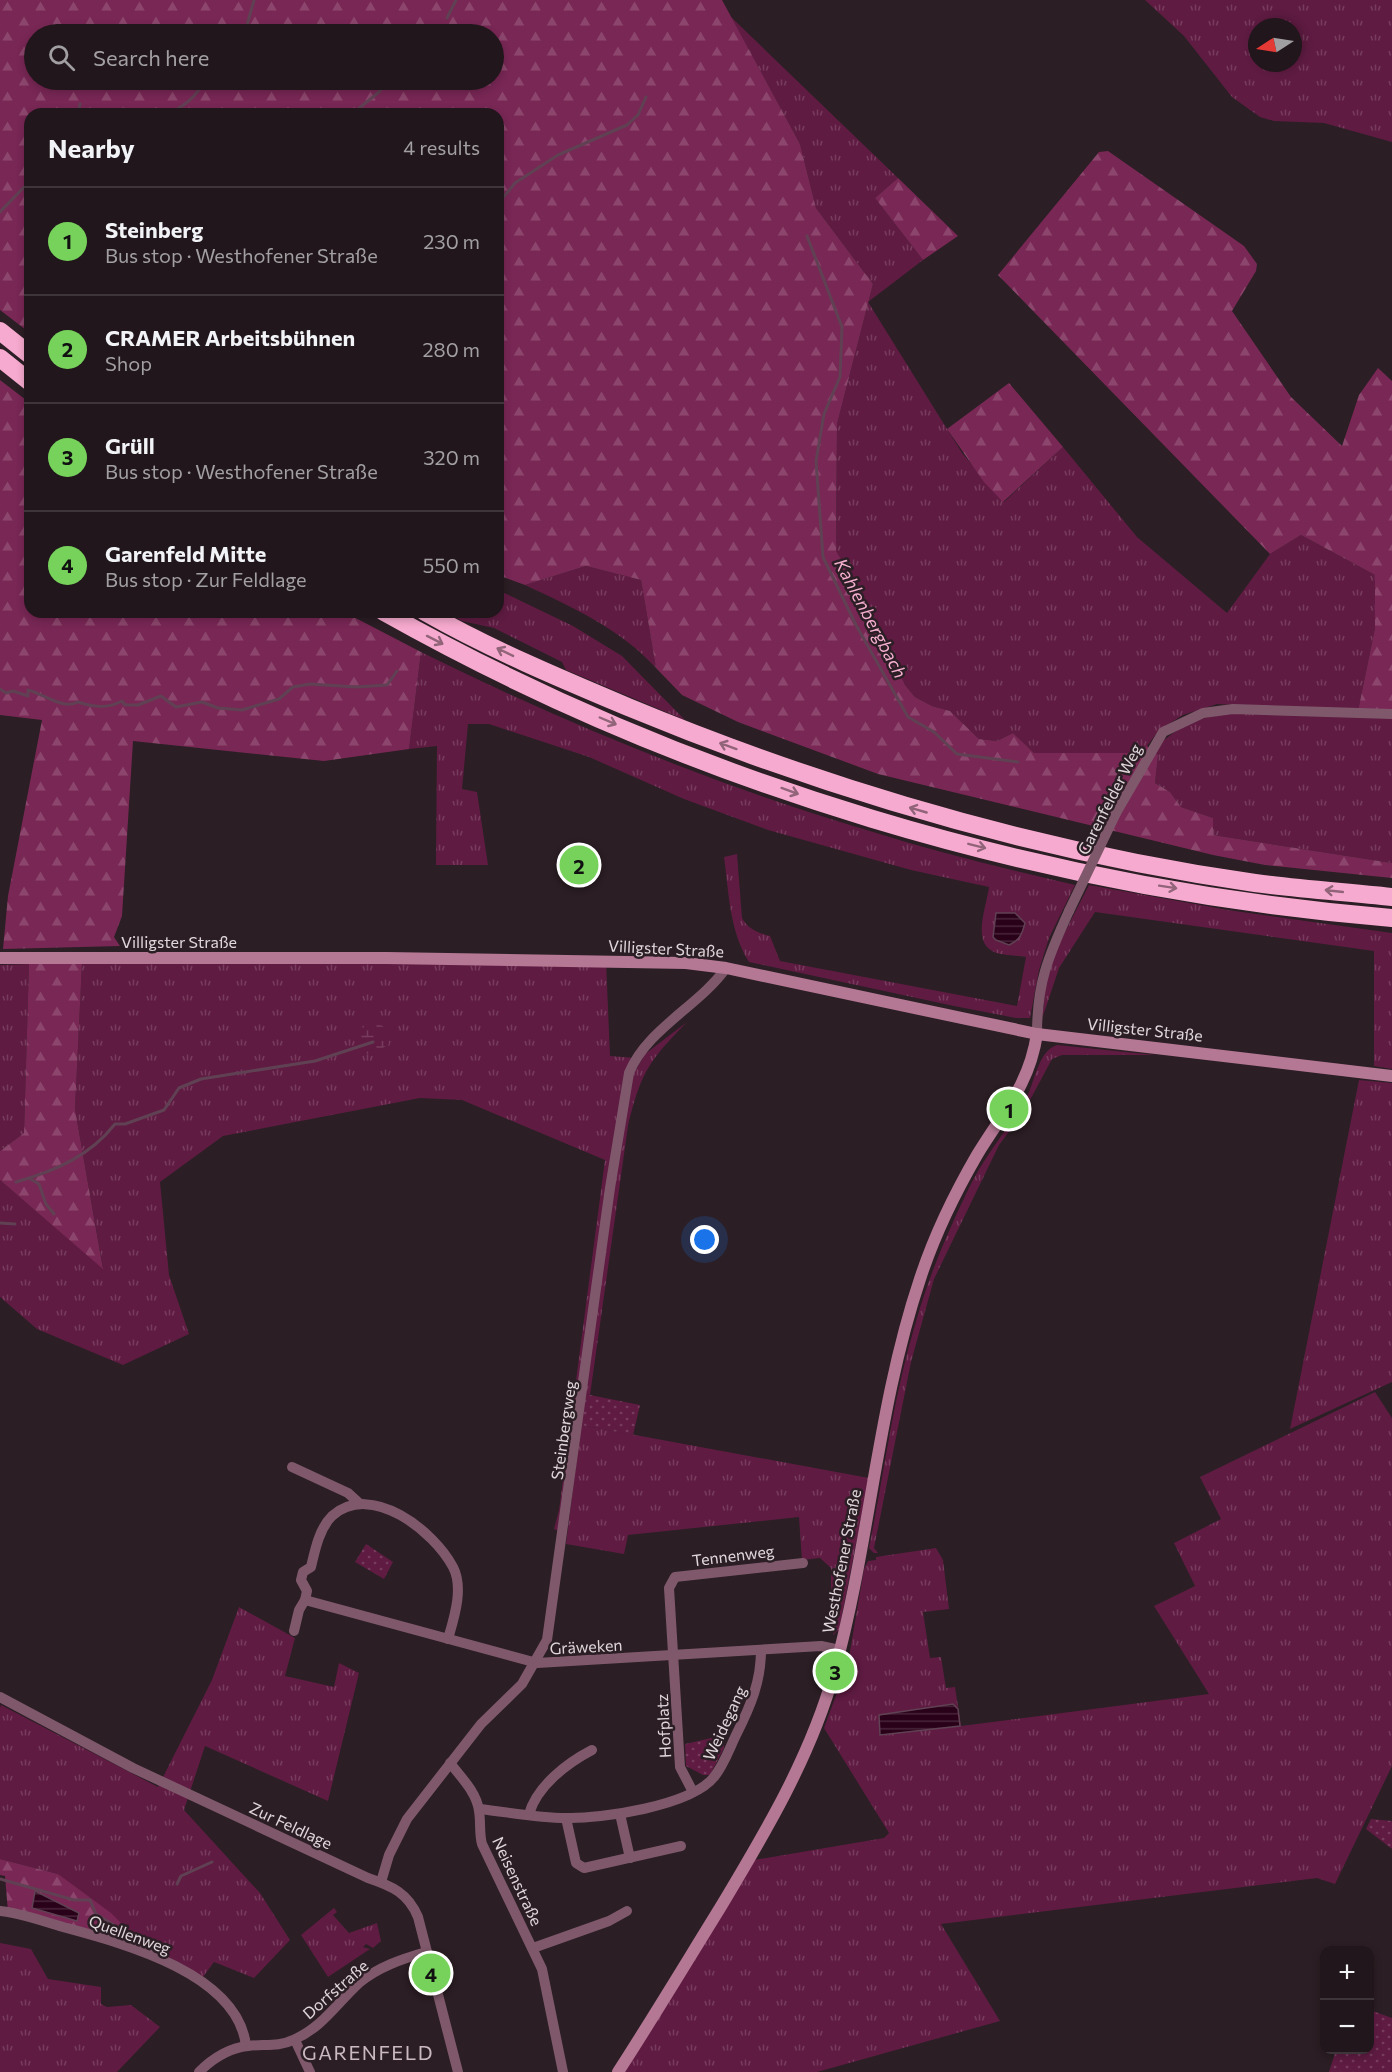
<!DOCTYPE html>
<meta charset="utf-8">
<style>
body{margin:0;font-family:Commissioner,sans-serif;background:#281f24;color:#f1f3f6}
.controls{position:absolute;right:18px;bottom:18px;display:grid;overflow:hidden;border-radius:12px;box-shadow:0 3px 9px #0003}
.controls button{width:54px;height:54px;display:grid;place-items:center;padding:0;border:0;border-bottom:2px solid #3d353a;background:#20161b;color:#f1f3f6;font:30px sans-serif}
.compass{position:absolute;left:1248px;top:18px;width:54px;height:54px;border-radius:50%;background:#20161b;box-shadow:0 3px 9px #0003;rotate:258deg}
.you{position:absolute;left:705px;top:1240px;width:21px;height:21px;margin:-15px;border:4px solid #fff;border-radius:50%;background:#1a73e8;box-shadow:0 0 0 9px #1a73e833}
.badge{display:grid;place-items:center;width:39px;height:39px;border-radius:50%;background:#76d25a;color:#111;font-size:20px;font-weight:700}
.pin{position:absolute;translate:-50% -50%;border:3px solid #fff;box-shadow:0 2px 6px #0006}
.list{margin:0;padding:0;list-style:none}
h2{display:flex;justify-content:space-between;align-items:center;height:78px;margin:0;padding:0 24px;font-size:26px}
h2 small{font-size:20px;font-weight:400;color:#a29fa3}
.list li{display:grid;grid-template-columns:39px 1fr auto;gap:18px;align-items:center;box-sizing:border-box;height:108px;padding:0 24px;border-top:2px solid #3d353a}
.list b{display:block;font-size:22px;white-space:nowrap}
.list p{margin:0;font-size:20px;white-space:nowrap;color:#a29fa3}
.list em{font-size:20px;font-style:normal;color:#a29fa3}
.icon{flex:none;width:33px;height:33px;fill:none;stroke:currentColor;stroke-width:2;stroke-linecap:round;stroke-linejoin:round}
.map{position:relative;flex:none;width:1392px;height:2072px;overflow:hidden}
.search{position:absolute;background:#20161b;box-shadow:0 3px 9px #0003;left:24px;top:24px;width:480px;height:66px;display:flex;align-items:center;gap:15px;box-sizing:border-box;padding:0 21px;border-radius:33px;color:#a29fa3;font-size:22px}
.panel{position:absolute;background:#20161b;box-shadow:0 3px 9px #0003;left:24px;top:108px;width:480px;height:510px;border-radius:18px}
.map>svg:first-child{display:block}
.grass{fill:url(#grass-tufts);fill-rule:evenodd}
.forest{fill:url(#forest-firs);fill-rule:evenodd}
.wetland{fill:url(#wetland-marsh)}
.park{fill:url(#park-dots)}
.water{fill:url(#water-rules);stroke:#604153;stroke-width:1.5}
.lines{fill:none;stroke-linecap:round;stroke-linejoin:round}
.stream{stroke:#604153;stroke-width:3}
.street{stroke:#7f596b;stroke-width:10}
.secondary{stroke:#b47794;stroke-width:12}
.highway{stroke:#f7aacf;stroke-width:18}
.street-bridge{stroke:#7f596b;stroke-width:10}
.oneway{stroke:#91647a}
.labels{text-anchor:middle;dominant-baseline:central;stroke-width:5;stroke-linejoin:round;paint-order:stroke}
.street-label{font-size:16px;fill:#e0d7db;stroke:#2b1e24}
.water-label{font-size:18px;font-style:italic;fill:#f6afd1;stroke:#2b1e24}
.quarter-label{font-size:20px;letter-spacing:1.5px;fill:#cbb9c1;stroke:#2b1e24}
</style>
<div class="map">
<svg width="1392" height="2072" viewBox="0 0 1392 2072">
<defs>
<pattern id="grass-tufts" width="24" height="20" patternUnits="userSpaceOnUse" patternTransform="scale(1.5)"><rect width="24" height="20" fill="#5f1b42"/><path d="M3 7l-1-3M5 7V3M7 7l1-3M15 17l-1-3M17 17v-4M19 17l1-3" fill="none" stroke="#763b5d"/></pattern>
<pattern id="forest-firs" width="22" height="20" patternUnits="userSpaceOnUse" patternTransform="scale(1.5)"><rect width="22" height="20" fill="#792755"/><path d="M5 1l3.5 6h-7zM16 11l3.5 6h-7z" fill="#8c466d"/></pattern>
<pattern id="wetland-marsh" width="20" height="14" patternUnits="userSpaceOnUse" patternTransform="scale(1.5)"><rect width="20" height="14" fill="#5f1b42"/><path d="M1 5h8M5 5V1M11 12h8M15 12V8" fill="none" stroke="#763b5d"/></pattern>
<pattern id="park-dots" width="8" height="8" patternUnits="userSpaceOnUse" patternTransform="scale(1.5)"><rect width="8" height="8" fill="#5f1b42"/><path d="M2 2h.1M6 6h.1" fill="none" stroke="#763b5d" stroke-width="1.8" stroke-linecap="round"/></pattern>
<pattern id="water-rules" width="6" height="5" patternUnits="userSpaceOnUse" patternTransform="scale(1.5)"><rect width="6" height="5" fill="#290119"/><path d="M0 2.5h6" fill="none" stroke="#48253a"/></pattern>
</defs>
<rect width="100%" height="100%" fill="#2b1e24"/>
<!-- grass -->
<g class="grass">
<path d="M1145,0H1392V142L1324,123L1274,121L1260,117L1232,97L1184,36ZM1257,27H1293V63H1257Z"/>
<polygon points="731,17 898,178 875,198 923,260 868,302 962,453 1004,502 1063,447 1137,537 1227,613 1270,554 1301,535 1375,575 1375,628 1358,711 1217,704 1183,715 1159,730 1147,746 1128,753 1034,753 1013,733 997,741 979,739 950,711 932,706 915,697 905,685 871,610 836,552 837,424 873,284 816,208 800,144"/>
<path d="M586,566L641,580L656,668C621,629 572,607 525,585Z"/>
<polygon points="498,590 573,626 622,656 685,720 566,670 562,662 494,628 462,621 446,612 498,612"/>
<path d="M421,652C566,724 718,786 873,832C940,853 1007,869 1075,885L1049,938L1039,970L1030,1018H1016L954,1006L749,962C729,930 729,892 724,857L737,854L742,918C748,929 758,933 770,936L780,961L1017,1006L1026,957C1016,955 1001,956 992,951C972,940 987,905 989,887L911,870L768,830L684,799L589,757L489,724H468L462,789L477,792L488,865H436L437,746L409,749Z"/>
<path d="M1242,713L1392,718V863L1213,835V818L1181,807L1170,792L1155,783L1158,755L1153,751C1179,723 1205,714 1242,713Z"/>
<polygon points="1089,885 1228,910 1392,933 1392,1069 1374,1066 1374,951 1095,912 1059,968 1042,1019 1048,965"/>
<polygon points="542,960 606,961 610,1056 635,1058 561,1532 554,1529 559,1510 605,1160 462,1100 420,1098 223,1136 160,1182 169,1275 189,1334 123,1365 37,1329 0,1297 0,1180 103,1268 75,1109 82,963 396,964"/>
<polygon points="29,964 24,1133 0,1151 0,965"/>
<path d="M687,1022C649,1061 641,1072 628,1126L590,1395L585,1394L611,1203L633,1075L645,1054Z"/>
<path d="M1057,1045L1155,1055H1062L1052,1059L1023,1113L999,1145L934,1279L911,1362L874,1548L878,1553H874L869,1548C884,1474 893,1398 915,1325C928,1278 947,1233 968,1190C983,1158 1006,1132 1024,1102C1035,1085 1037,1051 1057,1045Z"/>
<polygon points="1359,1080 1392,1083 1392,1382 1290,1429"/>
<polygon points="1375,1392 1392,1418 1392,1766 1335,1884 1317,1878 941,1924 1000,2021 817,2072 618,2072 748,1861 884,1838 889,1833 824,1728 848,1663 864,1569 868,1561 876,1560 876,1557 936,1548 943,1560 949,1609 923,1612 930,1658 941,1657 946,1688 955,1687 961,1726 1209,1694 1154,1606 1195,1586 1174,1543 1221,1519 1200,1477"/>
<polygon points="581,1425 869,1478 839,1630 833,1635 837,1606 831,1605 831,1568 820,1558 802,1560 799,1517 628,1535 624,1554 566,1544"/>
<polygon points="239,1607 295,1638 285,1676 334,1687 339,1663 359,1673 328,1801 205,1746 184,1810 260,1893 290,1940 254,1978 214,1962 200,1981 153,1955 58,1874 0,1859 0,1708 1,1705 158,1787 212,1680"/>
<polygon points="334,1908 337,1912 333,1915 349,1933 377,1923 381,1941 373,1948 366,1944 363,1947 370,1949 328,1977 301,1935"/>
<polygon points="0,1943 31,1949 48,1979 101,1987 101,2004 107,2007 131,2005 160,2027 117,2072 0,2072"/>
</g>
<!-- forest -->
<g class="forest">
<path d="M0,0H722L800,144L816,208L873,284L837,424L836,551L871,610L905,685L915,697L932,706L950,711L979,739L997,741L1013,733L1034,753H1127L1147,746L1158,755L1155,783L1170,792L1181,807L1213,818V835L1392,863V878L1265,865L1213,855L878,774L738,722L682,695L656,668L641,580L586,566L525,585L498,575V114H30V333L0,310ZM34,34H494V80H34Z"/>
<polygon points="1108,151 1244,246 1257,264 1256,271 1232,311 1291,397 1342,446 1359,395 1378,368 1392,381 1392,710 1358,711 1375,628 1375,575 1301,535 1270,554 998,275 1099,152"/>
<polygon points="898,178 958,236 923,260 875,198"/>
<polygon points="0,380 30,403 30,612 344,612 421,652 409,749 324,761 133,741 122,916 114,937 120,946 3,949 8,896 42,720 0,715"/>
<polygon points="1009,383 1063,447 1003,502 984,482 947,429"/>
<polygon points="82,963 75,1109 103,1269 0,1180 0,1151 24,1133 29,964"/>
<polygon points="0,1859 58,1874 111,1913 153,1955 8,1912 5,1876 0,1875"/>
</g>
<!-- wetland -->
<polygon class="wetland" points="370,1022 383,1026 389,1044 375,1053 364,1054 357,1033"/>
<!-- park -->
<g class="park">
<polygon points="585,1394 640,1405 633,1435 581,1425"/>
<polygon points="366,1544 393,1562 384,1579 355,1562"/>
<polygon points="716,1737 724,1741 724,1748 710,1775 703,1775 686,1766 685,1744"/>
<polygon points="1371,1819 1392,1821 1392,1849 1366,1829"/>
<polygon points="1370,2010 1392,2018 1392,2072 1329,2072 1336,2050 1370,2050"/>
</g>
<!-- water -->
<g class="water">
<path d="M996,913H1015L1025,923C1022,934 1020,940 1009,945L996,940L993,937Z"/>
<polygon points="953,1704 958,1709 960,1726 880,1735 879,1715"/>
<polygon points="35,1891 79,1913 77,1921 32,1908"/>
</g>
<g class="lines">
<!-- stream -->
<g class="stream">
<polyline points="447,18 456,0"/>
<polyline points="237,34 247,25 254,0"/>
<polyline points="78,114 80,104"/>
<path d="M165,114C182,109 198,96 204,80"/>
<polyline points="352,114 379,92 388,80"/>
<polyline points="498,204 515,183 558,155 627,125 638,115 646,97"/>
<polyline points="0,212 30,181"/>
<polyline points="807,236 842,327 840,377 824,414 816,461 823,557 856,625 908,717 934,732 957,754 1018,762"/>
<path d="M0,689L6,693L13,691L28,696V690C44,694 63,710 78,702C93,707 107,709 122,701L125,705H138L161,696L176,707L202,702L218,708L242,710L279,699L293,687L310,684L356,687L387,685L397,671"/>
<polyline points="29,1178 39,1184 46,1204 54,1214"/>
<path d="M16,1182C55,1171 90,1156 115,1124H125L164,1110L179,1088L201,1079L315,1061L373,1042"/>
<polyline points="0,1223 15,1224"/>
<polyline points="0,1879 74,1900 90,1900 96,1914 161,1954"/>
<polyline points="177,1884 181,1876 212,1862"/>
</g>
<!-- street -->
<g class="street">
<polyline points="1116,813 1163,732 1203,713 1233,709 1392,714"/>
<path d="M1037,1034C1037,983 1048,957 1069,911"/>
<polyline points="292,1467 348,1493 360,1504"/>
<polyline points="305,1600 537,1663 821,1646 840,1650"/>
<path d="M294,1631L299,1610L305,1600L307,1591L301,1580L303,1572L311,1567C315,1550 319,1529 332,1516C371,1481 434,1531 453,1567C464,1588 454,1618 448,1639"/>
<path d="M0,1697L133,1768L368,1878C392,1886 408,1893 418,1917L458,2072"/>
<path d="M450,1763C461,1777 477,1793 479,1811C481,1823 479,1833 482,1844L542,1969L563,2072"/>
<polyline points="693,1792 680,1767 669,1588 675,1577 803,1563"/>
<path d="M479,1809C508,1812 537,1818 566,1818C601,1819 691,1806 714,1777C724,1765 730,1747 737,1733C751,1705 761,1681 761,1650"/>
<path d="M529,1814C537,1786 567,1763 592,1750"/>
<polyline points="620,1814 630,1858"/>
<polyline points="566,1818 576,1863 584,1868 681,1846"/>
<path d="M381,1882L389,1855L407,1819L481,1724L522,1684L547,1640L610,1188L629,1073C647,1029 699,1006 726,968"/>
<path d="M0,1911C21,1913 42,1921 63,1927C122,1943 238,1973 246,2046"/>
<polyline points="533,1948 609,1921 627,1911"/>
<polyline points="295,2040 310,2072"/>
<path d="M199,2072C212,2059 229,2048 248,2046C263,2044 279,2047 293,2040C322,2028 337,2003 359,1983C378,1967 402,1959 426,1952"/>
</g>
<!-- secondary -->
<g class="secondary">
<polyline points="0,958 387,958 686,963 726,968 1037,1034 1392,1076"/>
<path d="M618,2072C653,2018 686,1963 720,1908C765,1833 810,1758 834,1673C870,1543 877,1407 920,1279C934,1236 955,1193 977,1155C1003,1112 1029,1086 1037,1034"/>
</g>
<!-- highway -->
<g class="highway">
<polyline points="0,331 30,355"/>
<polyline points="0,358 30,382"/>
<path d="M384,612C690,784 1042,889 1392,918"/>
<path d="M425,612C490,649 559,678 628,707C828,790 1041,852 1255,883C1300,889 1346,892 1392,897"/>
</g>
<!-- street-bridge -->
<polyline class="street-bridge" points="1069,911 1116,813"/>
</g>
<!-- one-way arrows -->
<defs><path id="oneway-shaft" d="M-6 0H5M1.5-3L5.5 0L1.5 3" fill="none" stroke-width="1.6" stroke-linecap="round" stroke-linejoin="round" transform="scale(1.5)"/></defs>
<g class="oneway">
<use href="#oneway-shaft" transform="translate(435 640) rotate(27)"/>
<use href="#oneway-shaft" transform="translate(505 652) rotate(-154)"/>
<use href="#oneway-shaft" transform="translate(608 721) rotate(23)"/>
<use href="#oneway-shaft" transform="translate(728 746) rotate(-160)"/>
<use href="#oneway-shaft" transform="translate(790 791) rotate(20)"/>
<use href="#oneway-shaft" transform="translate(918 810) rotate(-164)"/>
<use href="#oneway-shaft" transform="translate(977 846) rotate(14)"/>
<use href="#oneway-shaft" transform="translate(1168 887) rotate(9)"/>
<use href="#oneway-shaft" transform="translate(1334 891) rotate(-174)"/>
</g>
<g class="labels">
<!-- street labels -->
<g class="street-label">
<text transform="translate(1109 799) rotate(-63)">Garenfelder Weg</text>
<text x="179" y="941">Villigster Straße</text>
<text transform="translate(666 948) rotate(3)">Villigster Straße</text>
<text transform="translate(1145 1029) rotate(6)">Villigster Straße</text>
<text transform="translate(563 1430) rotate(-82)">Steinbergweg</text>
<text transform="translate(733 1555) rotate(-7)">Tennenweg</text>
<text transform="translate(841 1561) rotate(-79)">Westhofener Straße</text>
<text transform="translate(586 1646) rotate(-3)">Gräweken</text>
<text transform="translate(724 1723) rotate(-65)">Weidegang</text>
<text transform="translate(663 1726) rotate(-93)">Hofplatz</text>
<text transform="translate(291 1825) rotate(25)">Zur Feldlage</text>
<text transform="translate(518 1881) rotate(65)">Neisenstraße</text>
<text transform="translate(130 1934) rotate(20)">Quellenweg</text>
<text transform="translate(335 1989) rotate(-41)">Dorfstraße</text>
</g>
<!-- water labels -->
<g class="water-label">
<text transform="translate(871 618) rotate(62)">Kahlenbergbach</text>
</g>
<!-- quarter labels -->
<g class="quarter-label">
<text x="368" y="2052">GARENFELD</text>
</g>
</g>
</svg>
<div class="controls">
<button>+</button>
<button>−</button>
</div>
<svg class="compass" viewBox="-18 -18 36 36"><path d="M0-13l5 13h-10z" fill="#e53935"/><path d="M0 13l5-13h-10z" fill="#a29fa3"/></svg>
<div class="you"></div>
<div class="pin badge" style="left:1009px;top:1109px">1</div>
<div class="pin badge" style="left:579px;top:865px">2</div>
<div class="pin badge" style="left:835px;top:1671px">3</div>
<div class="pin badge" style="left:431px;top:1973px">4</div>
<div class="search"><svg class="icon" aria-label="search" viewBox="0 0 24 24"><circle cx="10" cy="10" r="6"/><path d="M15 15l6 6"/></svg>Search here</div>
<section class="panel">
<h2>Nearby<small>4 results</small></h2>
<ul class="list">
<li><span class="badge">1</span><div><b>Steinberg</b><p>Bus stop · Westhofener Straße</p></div><em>230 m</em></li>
<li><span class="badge">2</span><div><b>CRAMER Arbeitsbühnen</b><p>Shop</p></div><em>280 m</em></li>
<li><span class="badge">3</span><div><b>Grüll</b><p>Bus stop · Westhofener Straße</p></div><em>320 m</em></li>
<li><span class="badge">4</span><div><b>Garenfeld Mitte</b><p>Bus stop · Zur Feldlage</p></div><em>550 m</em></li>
</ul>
</section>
</div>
